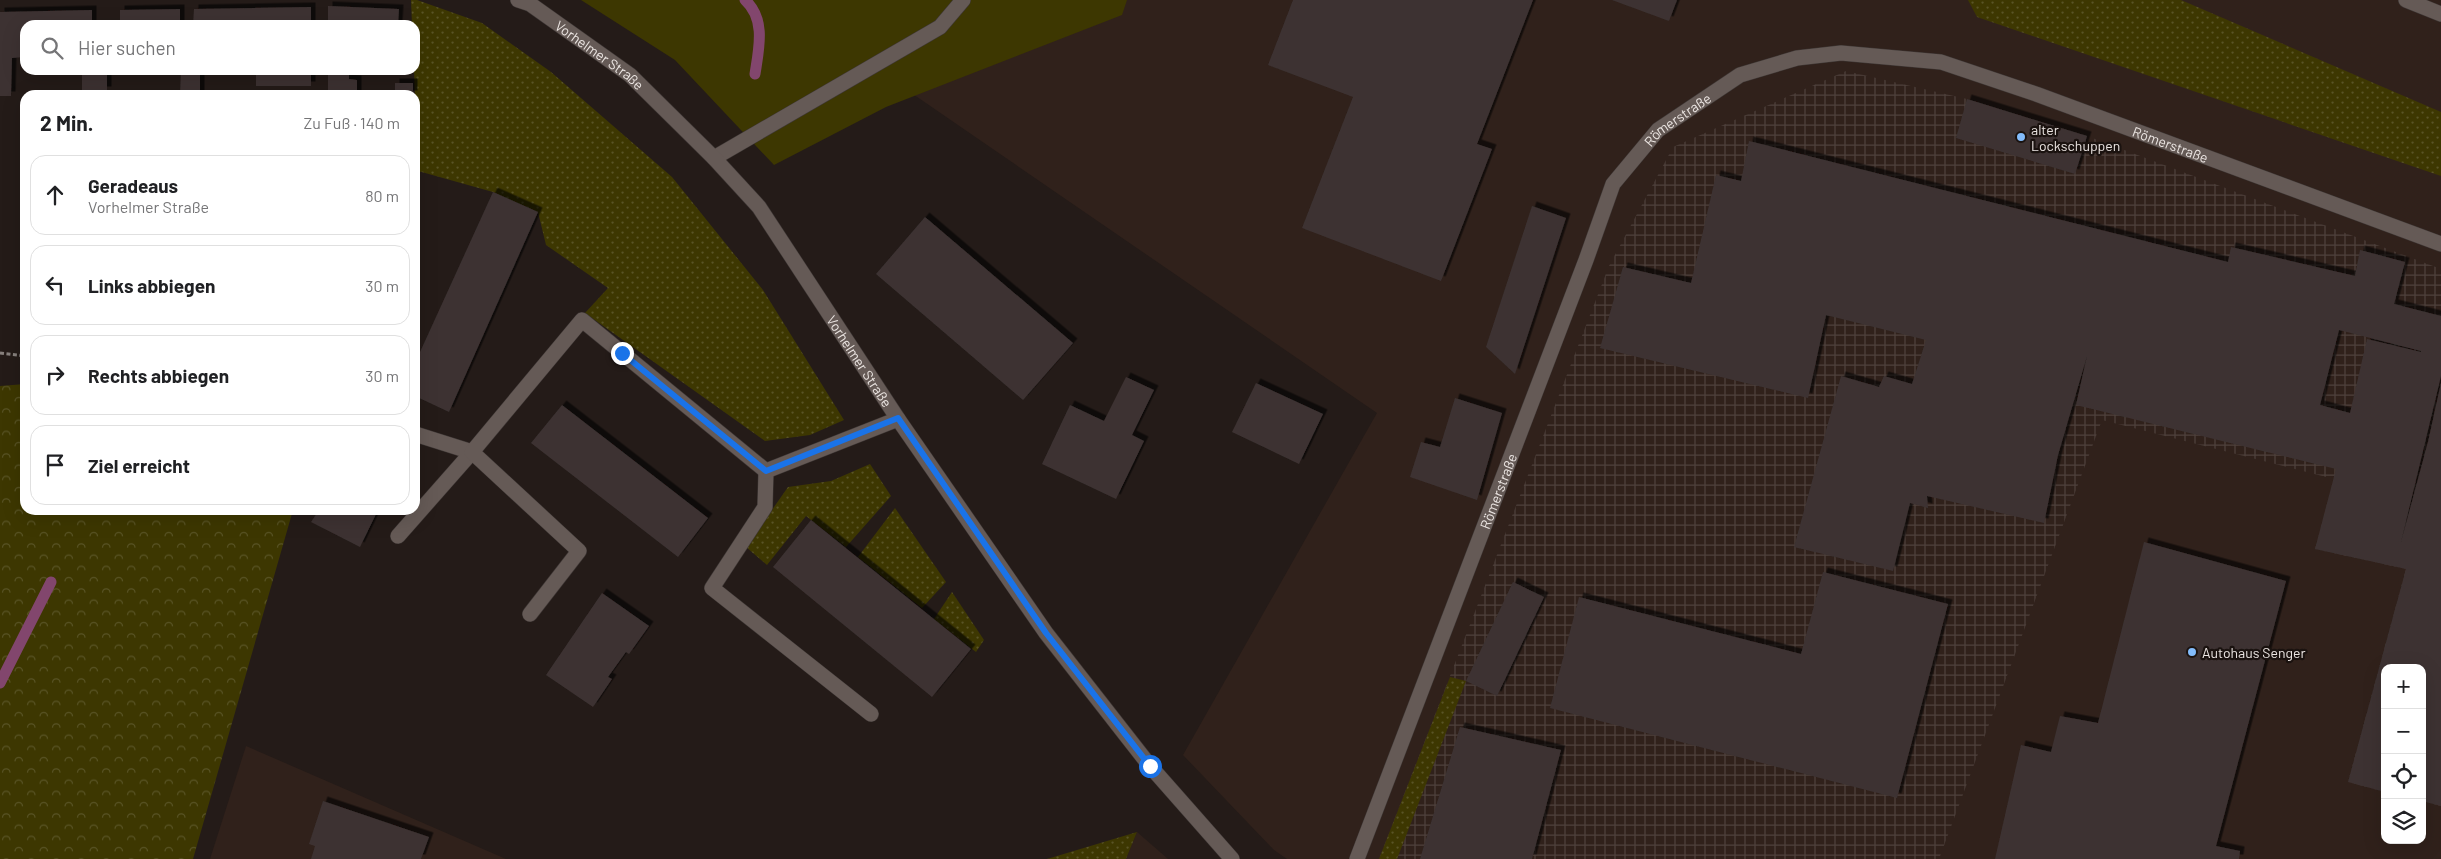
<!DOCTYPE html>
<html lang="de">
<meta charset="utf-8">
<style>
body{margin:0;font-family:Barlow,sans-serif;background:#f6f6f6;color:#202124}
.controls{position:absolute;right:15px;bottom:15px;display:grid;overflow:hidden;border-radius:10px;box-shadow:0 5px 20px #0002}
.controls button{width:45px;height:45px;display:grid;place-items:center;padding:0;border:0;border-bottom:1px solid #e0e0e0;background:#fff;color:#202124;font:25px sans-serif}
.stop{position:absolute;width:15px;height:15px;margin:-11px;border:4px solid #1a73e8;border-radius:50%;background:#fff}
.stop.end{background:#1a73e8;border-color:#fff;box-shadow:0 1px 5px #0008}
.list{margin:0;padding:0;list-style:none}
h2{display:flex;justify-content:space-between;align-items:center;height:65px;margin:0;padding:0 20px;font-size:21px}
h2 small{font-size:16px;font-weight:400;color:#757577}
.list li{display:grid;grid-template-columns:32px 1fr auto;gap:15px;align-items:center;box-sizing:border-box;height:80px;margin:0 10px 10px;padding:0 10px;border:1px solid #e0e0e0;border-radius:15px}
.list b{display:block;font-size:19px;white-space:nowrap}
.list p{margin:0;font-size:16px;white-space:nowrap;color:#757577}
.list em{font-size:16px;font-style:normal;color:#757577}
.icon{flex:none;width:28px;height:28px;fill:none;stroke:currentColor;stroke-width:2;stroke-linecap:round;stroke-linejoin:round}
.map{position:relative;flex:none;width:2441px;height:859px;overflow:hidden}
.search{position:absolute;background:#fff;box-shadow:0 5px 20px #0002;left:20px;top:20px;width:400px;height:55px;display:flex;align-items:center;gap:12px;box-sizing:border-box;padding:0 18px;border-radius:15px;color:#757577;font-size:19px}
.panel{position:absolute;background:#fff;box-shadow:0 5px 20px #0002;left:20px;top:90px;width:400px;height:425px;border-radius:15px}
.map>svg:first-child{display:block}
.built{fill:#30211b;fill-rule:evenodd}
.industrial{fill:url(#industrial-grid)}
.grass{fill:url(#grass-dots)}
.forest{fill:url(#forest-crowns)}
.garden{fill:#3d3701}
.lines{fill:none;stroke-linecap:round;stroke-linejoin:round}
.stream{stroke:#82466d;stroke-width:11}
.building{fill:#3c3232;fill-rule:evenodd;filter:url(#shadow)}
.service-casing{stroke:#3e3735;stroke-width:16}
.minor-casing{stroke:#3e3735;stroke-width:16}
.tertiary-casing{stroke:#3e3735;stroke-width:16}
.path{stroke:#87807d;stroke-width:3;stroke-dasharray:4 2.5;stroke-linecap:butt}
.service{stroke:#655a56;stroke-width:15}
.minor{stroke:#655a56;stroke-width:15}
.tertiary{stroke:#655a56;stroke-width:15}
.route{stroke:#1a73e8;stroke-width:6}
.poi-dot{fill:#83bcfb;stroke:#1a120f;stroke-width:2}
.labels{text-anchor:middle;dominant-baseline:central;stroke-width:4.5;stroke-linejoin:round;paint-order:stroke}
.street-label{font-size:14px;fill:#ece6e3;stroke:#1a120f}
.poi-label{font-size:14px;fill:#ece6e3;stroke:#1a120f;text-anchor:start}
</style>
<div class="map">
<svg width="2441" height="859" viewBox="0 0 2441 859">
<defs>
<pattern id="industrial-grid" width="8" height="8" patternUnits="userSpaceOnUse" patternTransform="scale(1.25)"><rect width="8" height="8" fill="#30211b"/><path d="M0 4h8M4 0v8" fill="none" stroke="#4e413c"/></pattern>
<pattern id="grass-dots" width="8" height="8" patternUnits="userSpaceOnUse" patternTransform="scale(1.25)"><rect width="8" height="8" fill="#3d3701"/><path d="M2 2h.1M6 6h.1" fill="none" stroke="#595426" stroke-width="1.8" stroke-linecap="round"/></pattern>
<pattern id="forest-crowns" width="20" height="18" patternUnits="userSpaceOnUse" patternTransform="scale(1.25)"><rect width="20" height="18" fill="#3d3701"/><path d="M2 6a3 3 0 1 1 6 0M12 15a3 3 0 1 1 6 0" fill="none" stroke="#595426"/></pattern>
<filter id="shadow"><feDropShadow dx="4.5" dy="-4.5" stdDeviation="0" flood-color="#0009"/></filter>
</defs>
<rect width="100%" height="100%" fill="#241b18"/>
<!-- built -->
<g class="built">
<path d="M776,0H2441V859H1287L1274,850L1183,755L1377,413ZM2385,668H2422V840H2385Z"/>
<polygon points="246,746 506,859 210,859"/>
<polygon points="1137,832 1168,859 1126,859"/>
</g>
<!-- industrial -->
<polygon class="industrial" points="1846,71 1967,99 2087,136 2441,269 2441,806 2422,801 2422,668 2385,668 2385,792 2348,782 2406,569 2315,549 2334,479 2102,420 1939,859 1379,859 1609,266 1673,147"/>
<!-- grass -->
<g class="grass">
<polygon points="411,0 417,0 482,23 551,72 672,177 763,290 844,420 810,435 765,441 585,313 608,288 546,245 538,212 493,192 418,171 414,70 415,25 412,25"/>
<polygon points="1968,0 2181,0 2441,112 2441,176 1977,17"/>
<polygon points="870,464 891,496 846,547 806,516 767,565 746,547 788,487 831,481"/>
<polygon points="895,508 946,582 922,608 858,557"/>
<polygon points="952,592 984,640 976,652 934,619"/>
<polygon points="1450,677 1466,681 1397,859 1379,859"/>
<polygon points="1137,832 1126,859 1047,859"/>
</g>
<!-- forest -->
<polygon class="forest" points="25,384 25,510 293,510 193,859 0,859 0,386"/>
<!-- garden -->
<polygon class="garden" points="581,0 1127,0 1122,15 886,107 774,165 675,60"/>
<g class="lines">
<!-- stream -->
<g class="stream">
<path d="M745,0C766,19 759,48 755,74"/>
<polyline points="0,683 51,582"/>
</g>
</g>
<!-- building -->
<g class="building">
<polygon points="1293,0 1533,0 1477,144 1492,149 1441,281 1302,228 1353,97 1268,65"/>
<polygon points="1612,0 1677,0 1669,21"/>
<polygon points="328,6 399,9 398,25 328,25"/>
<polygon points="311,7 311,25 193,25 194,9"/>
<polygon points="180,9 180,25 120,25 120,10"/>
<polygon points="92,10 92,25 25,25 25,57 12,58 11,96 0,96 0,12"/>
<rect x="82" y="70" width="25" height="21"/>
<polygon points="181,70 200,70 200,95 180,95"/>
<rect x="256" y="70" width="55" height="16"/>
<polygon points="328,70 349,70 349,79 357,80 357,95 328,95"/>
<rect x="395" y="83" width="18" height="12"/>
<polygon points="1967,99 2087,136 2075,174 1956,138"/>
<path d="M1749,141L2228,262L2231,247L2355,276L2360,250L2405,262L2394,304L2441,316V376L2401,542L2428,442L2441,383V806L2422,801V668H2385V792L2348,782L2406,569L2315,549L2336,469L2076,405L2087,356L2058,455L2044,523L1927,496L1928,508L1910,503L1893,571L1794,547L1841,376L1879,387L1884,376L1912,384L1926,340L1826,315L1808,398L1600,348L1623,267L1691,283L1716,175L1741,181ZM2339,330L2421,351V352L2367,339L2350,413L2320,405Z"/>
<polygon points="493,192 538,212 449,412 415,396 415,363"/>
<polygon points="1532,206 1566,218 1515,374 1486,347"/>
<polygon points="925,217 1073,343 1023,400 876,274"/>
<polygon points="1126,377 1154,390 1132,435 1144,441 1116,499 1042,464 1070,405 1104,421"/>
<polygon points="1256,383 1323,414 1299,464 1232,432"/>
<polygon points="1455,398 1502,413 1477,500 1410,477 1421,442 1440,447"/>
<polygon points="562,405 708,518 678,557 531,443"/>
<polygon points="319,510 378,510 360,547 311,522"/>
<polygon points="811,520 971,649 932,697 773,567"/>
<polygon points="2144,542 2286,581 2216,846 2240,851 2239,859 1995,859 2021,745 2051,752 2060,716 2098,723"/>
<polygon points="1823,572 1948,604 1897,798 1550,708 1579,597 1801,654"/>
<polygon points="1513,582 1544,597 1497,696 1466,681"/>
<polygon points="602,593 649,626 629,654 626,652 608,677 612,679 593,707 546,675"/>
<polygon points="1460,727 1561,750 1532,859 1420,859"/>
<polygon points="323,801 429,837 421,859 311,859 315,846 309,844"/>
</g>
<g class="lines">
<defs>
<g id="service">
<polyline points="2406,0 2441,14"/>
<polyline points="714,158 940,27 963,0"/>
<polyline points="766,471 765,507 712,588 871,714"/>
<polyline points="398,536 472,452 415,434"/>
<polyline points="530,614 579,551 472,452 582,320 766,471 898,419"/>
</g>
<g id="minor">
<path id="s1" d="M1357,859L1586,260L1613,184L1658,130L1740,75L1797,58L1841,53L1941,62L2036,94L2441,244"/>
</g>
<g id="tertiary">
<path id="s2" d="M518,0L530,4L630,75L714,158L759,207L898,419L1046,633L1150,766L1232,859"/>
</g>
</defs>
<!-- service casing -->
<use href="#service" class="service-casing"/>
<!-- minor casing -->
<use href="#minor" class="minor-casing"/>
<!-- tertiary casing -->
<use href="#tertiary" class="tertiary-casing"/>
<!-- path -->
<polyline class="path" points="0,353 25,356"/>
<!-- service -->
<use href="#service" class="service"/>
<!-- minor -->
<use href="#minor" class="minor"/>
<!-- tertiary -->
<use href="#tertiary" class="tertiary"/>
</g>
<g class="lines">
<!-- route -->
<polyline class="route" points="622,353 766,471 898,418 1046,633 1150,766"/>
</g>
<!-- markers -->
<g class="poi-dot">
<circle cx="2021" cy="137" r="5"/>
<circle cx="2192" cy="652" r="5"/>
</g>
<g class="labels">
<!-- street labels -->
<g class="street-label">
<text stroke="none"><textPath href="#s2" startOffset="99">Vorhelmer Straße</textPath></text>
<text stroke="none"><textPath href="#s1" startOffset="814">Römerstraße</textPath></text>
<text stroke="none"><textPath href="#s1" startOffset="1339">Römerstraße</textPath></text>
<text stroke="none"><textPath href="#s2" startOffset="504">Vorhelmer Straße</textPath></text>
<text stroke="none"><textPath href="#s1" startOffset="394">Römerstraße</textPath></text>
</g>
<!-- poi labels -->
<g class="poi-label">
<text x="2031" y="129">alter<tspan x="2031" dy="16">Lockschuppen</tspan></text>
<text x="2202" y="652">Autohaus Senger</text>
</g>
</g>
</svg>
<div class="controls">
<button>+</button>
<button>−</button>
<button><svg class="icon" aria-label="locate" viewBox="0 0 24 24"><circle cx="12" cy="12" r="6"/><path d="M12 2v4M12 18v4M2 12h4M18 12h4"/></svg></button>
<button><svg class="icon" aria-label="layers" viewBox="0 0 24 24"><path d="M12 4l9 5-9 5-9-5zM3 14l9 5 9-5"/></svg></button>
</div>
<div class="stop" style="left:1150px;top:766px"></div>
<div class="stop end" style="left:622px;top:353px"></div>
<div class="search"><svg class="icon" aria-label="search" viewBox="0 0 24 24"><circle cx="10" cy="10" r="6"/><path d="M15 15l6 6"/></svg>Hier suchen</div>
<section class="panel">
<h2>2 Min.<small>Zu Fuß · 140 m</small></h2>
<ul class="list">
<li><svg class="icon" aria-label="ahead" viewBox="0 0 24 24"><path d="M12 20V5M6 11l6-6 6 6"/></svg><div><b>Geradeaus</b><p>Vorhelmer Straße</p></div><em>80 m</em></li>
<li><svg class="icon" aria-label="left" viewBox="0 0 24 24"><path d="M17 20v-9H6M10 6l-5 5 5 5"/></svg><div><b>Links abbiegen</b></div><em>30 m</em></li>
<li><svg class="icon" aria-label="right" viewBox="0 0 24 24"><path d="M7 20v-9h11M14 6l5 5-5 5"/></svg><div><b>Rechts abbiegen</b></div><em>30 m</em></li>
<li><svg class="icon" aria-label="arrive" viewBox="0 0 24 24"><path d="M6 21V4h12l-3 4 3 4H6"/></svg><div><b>Ziel erreicht</b></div></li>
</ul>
</section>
</div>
